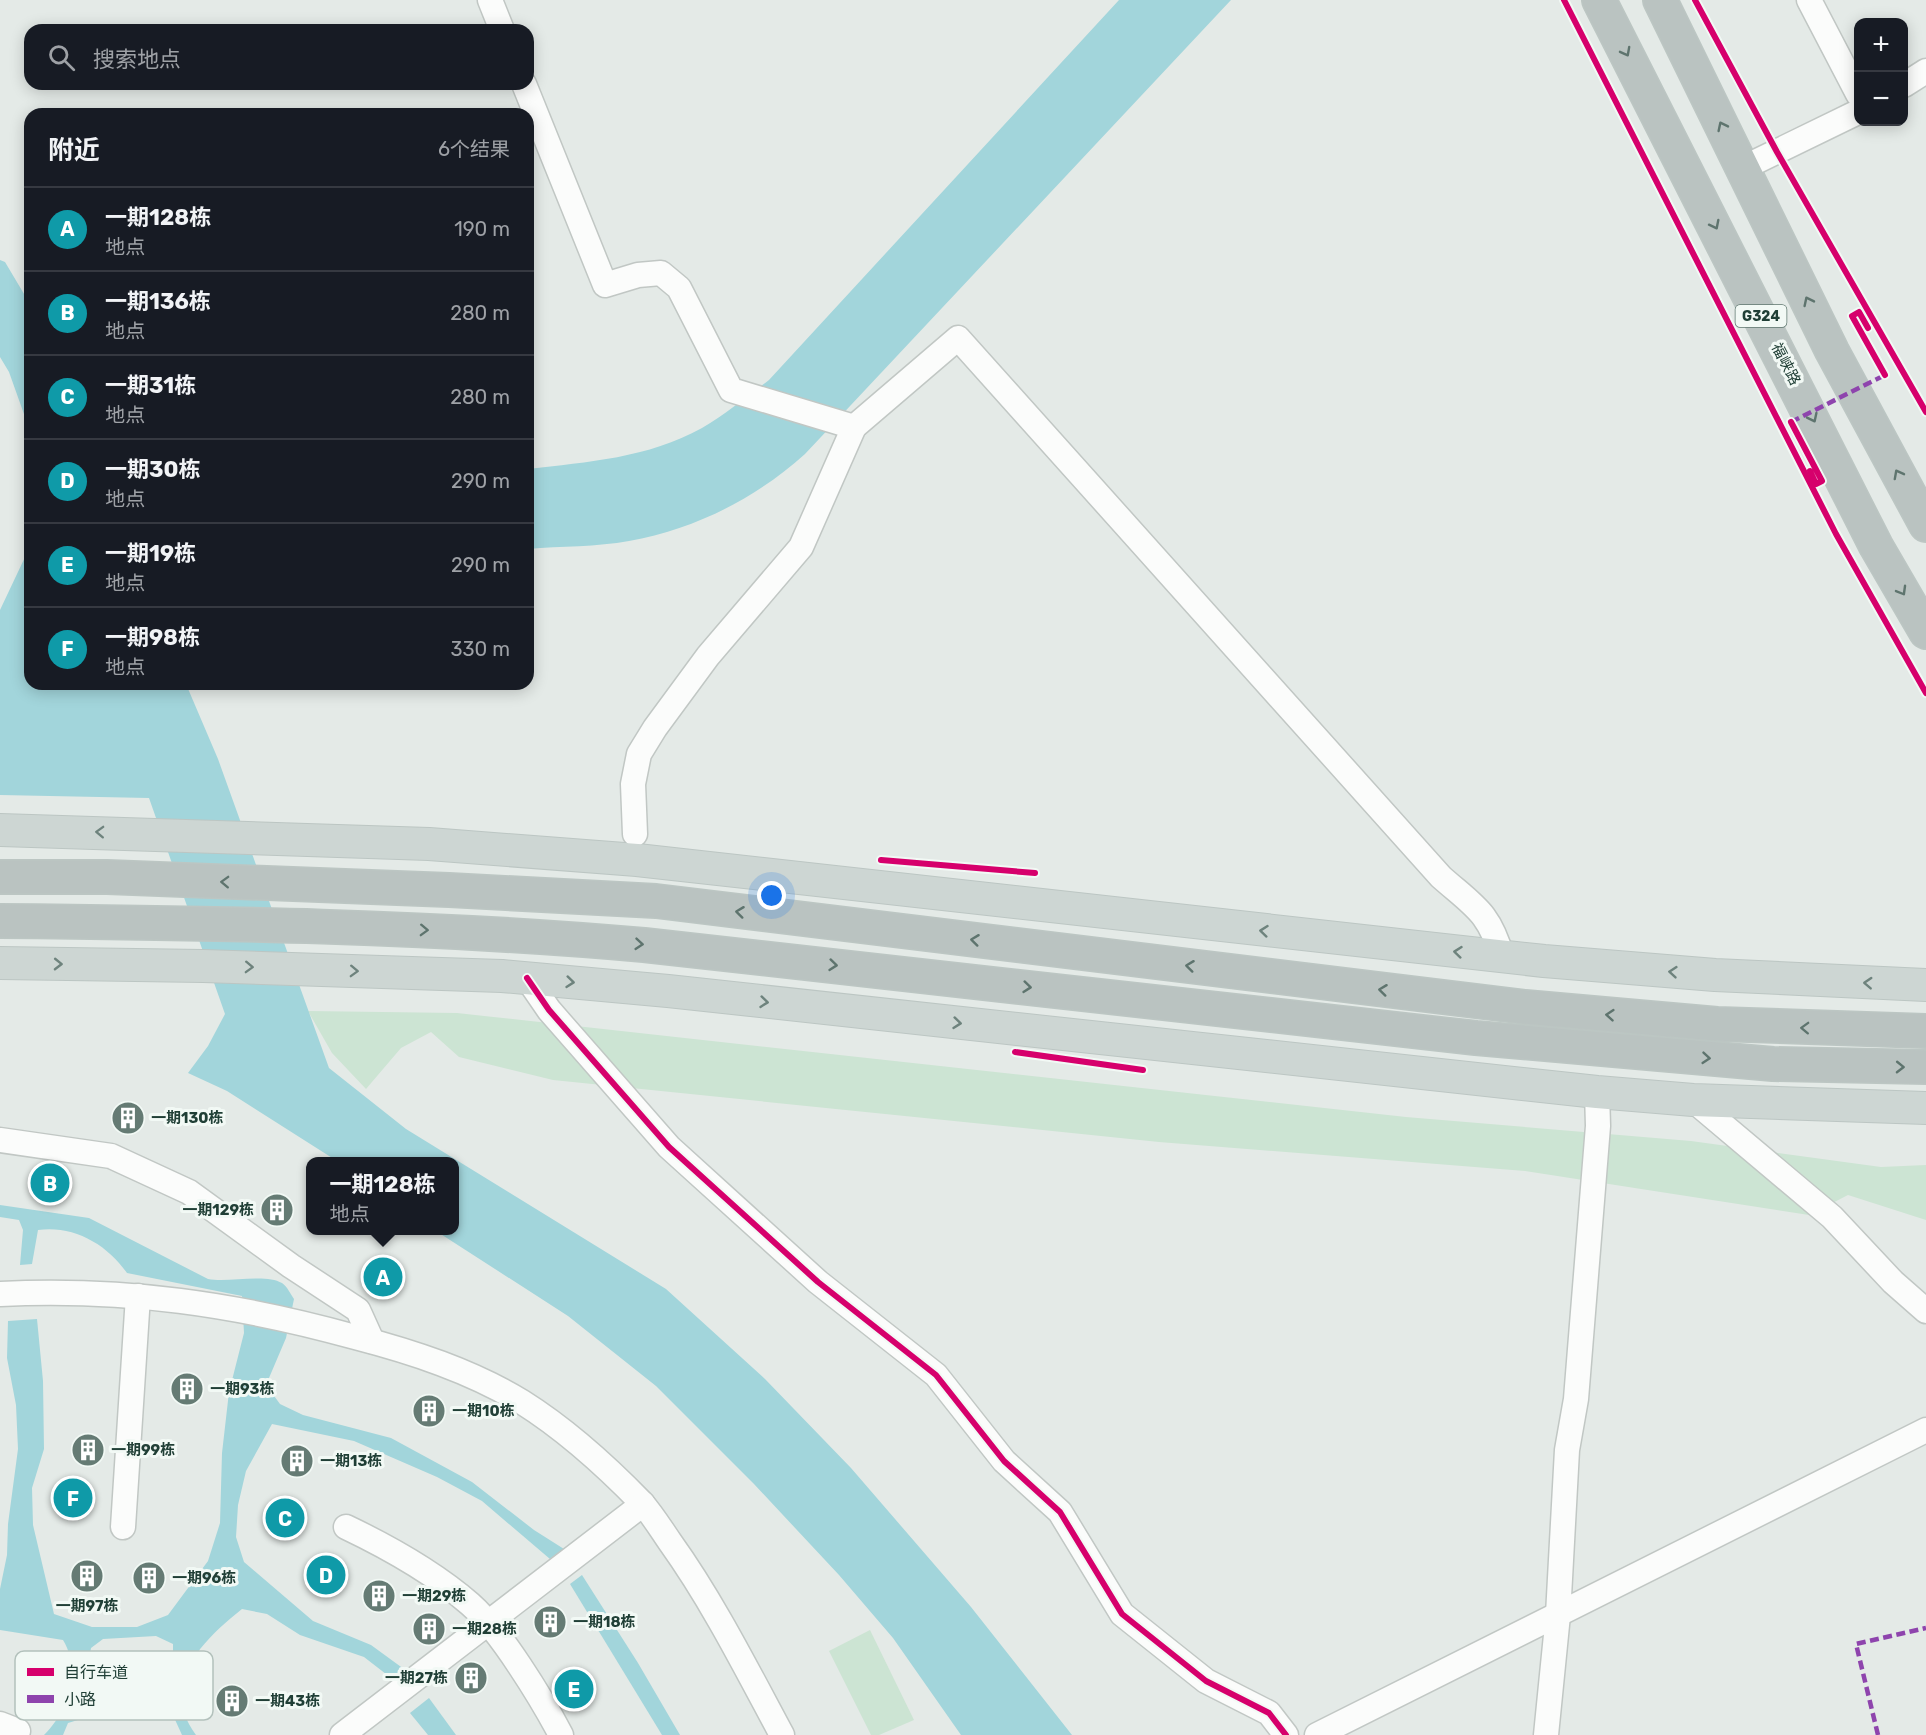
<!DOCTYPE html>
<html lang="zh">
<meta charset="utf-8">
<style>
body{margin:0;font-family:Rubik,"Noto Sans SC",sans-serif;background:#20242c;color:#f1f3f6}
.controls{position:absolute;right:18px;top:18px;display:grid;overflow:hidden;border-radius:12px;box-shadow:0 3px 15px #0003}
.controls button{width:54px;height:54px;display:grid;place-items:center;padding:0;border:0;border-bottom:2px solid #363941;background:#171b24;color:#f1f3f6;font:30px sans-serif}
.you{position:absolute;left:772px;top:896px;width:21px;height:21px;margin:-15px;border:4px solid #fff;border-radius:50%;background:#1a73e8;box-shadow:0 0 0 9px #1a73e833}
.badge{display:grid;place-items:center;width:39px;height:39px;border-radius:50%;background:#657b74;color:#fff;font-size:20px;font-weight:700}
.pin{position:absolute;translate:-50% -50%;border:3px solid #fff;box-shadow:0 2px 6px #0006}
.popup{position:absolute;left:306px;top:1157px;width:153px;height:78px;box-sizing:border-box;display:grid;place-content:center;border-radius:12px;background:#171b24;filter:drop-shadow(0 2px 4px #0005);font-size:20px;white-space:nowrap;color:#9ea1a6}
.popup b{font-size:22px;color:#f1f3f6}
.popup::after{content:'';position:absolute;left:50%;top:100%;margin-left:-12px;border:12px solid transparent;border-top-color:#171b24}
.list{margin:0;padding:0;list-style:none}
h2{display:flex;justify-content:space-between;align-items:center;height:78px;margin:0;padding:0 24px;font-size:26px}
h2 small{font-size:20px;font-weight:400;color:#9ea1a6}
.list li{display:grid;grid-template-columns:39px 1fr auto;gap:18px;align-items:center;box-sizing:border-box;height:84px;padding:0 24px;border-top:2px solid #363941}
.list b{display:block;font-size:22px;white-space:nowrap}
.list p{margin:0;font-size:20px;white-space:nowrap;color:#9ea1a6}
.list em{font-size:20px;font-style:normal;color:#9ea1a6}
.icon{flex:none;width:33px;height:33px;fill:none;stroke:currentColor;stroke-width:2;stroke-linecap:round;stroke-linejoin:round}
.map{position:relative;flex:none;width:1926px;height:1735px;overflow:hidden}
.search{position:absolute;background:#171b24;box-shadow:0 3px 15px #0003;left:24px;top:24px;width:510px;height:66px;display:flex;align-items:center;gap:15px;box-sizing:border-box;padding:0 21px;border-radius:18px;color:#9ea1a6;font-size:22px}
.panel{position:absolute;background:#171b24;box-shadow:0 3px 15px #0003;left:24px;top:108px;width:510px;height:582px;border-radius:18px}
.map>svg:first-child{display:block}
.green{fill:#cce4d3}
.water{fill:#a2d5db;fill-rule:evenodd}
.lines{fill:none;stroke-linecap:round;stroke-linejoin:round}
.minor-casing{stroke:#c1c7c4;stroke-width:27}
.major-casing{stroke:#bcc6c3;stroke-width:34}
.highway-casing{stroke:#bcc6c3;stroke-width:36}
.minor{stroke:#fbfcfb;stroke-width:24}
.major{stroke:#cdd6d3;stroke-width:32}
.highway{stroke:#bac3c1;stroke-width:33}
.quiet{stroke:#8e44ad;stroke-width:4.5;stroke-dasharray:9 4.5;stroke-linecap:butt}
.cycleway-casing{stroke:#f2f9f5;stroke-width:10}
.cycleway{stroke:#d6006c;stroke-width:6}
.oneway{stroke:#5e746e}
.oneway2{stroke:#6e837d}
.labels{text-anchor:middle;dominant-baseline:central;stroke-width:6;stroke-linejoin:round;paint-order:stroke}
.shield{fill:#f2f9f5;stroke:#5f776f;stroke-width:1.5}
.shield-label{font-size:14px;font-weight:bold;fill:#203f36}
.street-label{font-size:15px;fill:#203f36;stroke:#f2f9f5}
.poi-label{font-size:15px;font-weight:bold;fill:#203f36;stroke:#f2f9f5;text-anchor:start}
.key{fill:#f2f9f5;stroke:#b3c1bc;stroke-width:1.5}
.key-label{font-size:16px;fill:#203f36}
</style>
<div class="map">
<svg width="1926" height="1735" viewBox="0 0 1926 1735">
<rect width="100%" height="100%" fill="#e4eae7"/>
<!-- green -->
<g class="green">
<polygon points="308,1011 457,1013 1406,1117 1691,1141 1881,1167 1926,1165 1926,1220 1848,1195 1809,1215 1525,1171 1159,1142 553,1080 459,1057 431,1032 401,1048 366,1089 332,1053"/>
<polygon points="870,1630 914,1720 879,1735 871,1735 829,1651"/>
</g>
<!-- water -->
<g class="water">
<path d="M1119,0H1231L805,454C755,499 695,529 629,541C597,547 561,546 528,549V469C588,462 648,458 702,428C726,414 748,396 769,380Z"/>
<polygon points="0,260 5,262 30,304 30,431 9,372 0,357"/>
<polygon points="30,533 30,684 186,684 218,759 329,1068 406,1129 666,1289 765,1379 851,1468 971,1607 1072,1735 961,1735 893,1638 839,1575 754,1484 656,1386 568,1316 436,1231 455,1230 455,1162 337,1161 227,1091 188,1073 208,1046 225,1014 149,798 0,795 0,610 26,555"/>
<path d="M0,1205L89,1218L208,1279C229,1283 265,1273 282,1283C287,1286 291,1295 294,1299L286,1338L266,1385L280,1404L303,1415L391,1438L472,1482L534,1530L564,1549L550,1559L482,1501L437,1477L354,1441L272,1424L246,1471L238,1505L236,1537L244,1562L313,1621L371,1645L408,1672L395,1681L364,1657L300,1635L267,1614L242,1609C202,1641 158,1684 196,1735H182L172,1713L161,1703H133L68,1723L63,1735H44C68,1711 82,1671 63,1640L0,1630V1589L7,1555L8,1524L18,1449L16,1405L7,1358L8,1321L37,1319L43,1381L44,1449L32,1488L33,1525L54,1614L92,1627H137L168,1615L208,1561L220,1523L222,1453L229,1392L244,1333L242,1296L127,1273C107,1244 73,1225 38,1230L32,1264L20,1265L23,1230L19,1220L0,1217ZM156,1636L173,1644V1666L169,1683L131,1692L108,1693C93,1679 87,1669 91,1648L103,1639Z"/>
<polygon points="582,1575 638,1663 680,1735 662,1735 570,1584"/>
<polygon points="429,1698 456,1735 428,1735 410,1713"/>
</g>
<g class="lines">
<defs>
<g id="minor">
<polyline points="490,0 502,30"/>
<polyline points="1809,0 1858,94"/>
<polyline points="524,84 605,285 638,275 661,273 679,288 731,390 854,427"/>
<polyline points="1904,85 1926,71"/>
<polyline points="1743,168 1858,112"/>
<path d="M635,834L633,784L639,754L655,728L708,656L801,547L854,427L958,338L1441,877C1475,907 1489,912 1502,957"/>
<polyline points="527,978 549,1010 669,1147 818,1282 936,1375 1004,1461 1060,1512 1122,1614 1206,1681 1269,1713 1286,1735"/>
<polyline points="1693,1100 1832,1217 1893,1282 1926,1311"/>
<polyline points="0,1140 111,1156 189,1192 291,1266 358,1310 372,1341"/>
<path d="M0,1294C125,1288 236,1304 355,1337C413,1352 471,1371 522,1402C565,1429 606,1466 641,1502C652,1514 661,1529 670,1542C713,1602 747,1670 782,1735"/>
<polyline points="123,1527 138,1296"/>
<path d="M346,1527C390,1548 433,1572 470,1604C500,1630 542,1699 561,1735"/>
<polyline points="0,1724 18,1731"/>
<polyline points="342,1735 643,1504"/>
<polyline points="1317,1735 1926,1430"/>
<polyline points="1546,1735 1558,1615 1567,1450 1576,1399 1598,1126 1597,1092"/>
</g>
<g id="major">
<polyline points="0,830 429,844 637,860 1544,961 1715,975 1926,985"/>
<polyline points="0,963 203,966 502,976 668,991 1597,1092 1693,1100 1926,1108"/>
</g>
<g id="highway">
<polyline points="1599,0 1876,546 1926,632"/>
<polyline points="1660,0 1832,351 1926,525"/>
<polyline points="0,877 107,877 449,890 656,901 1525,1007 1717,1024 1926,1031"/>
<path d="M0,921C215,923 430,926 644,945L1476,1038L1773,1064L1926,1067"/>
</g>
</defs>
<!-- minor casing -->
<use href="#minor" class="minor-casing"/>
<!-- major casing -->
<use href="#major" class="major-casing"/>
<!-- highway casing -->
<use href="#highway" class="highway-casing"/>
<!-- minor -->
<use href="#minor" class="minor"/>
<!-- major -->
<use href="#major" class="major"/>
<!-- highway -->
<use href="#highway" class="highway"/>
<!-- quiet -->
<g class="quiet">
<polyline points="1791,422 1885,375"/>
<polyline points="1878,1735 1856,1644 1926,1628"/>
</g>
<defs>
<g id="cycleway">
<polyline points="1564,0 1836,534 1926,693"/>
<polyline points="1695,0 1777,152 1926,412"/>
<polyline points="1868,328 1859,312 1852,316 1885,375"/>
<polyline points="1791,422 1822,481 1816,484 1810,471"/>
<polyline points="881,860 1035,873"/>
<polyline points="527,978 549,1010 669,1147 818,1282 936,1375 1004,1461 1060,1512 1122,1614 1206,1681 1269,1713 1286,1735"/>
<polyline points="1015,1052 1143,1070"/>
</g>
</defs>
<!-- cycleway casing -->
<use href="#cycleway" class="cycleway-casing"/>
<!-- cycleway -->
<use href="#cycleway" class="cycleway"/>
</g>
<!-- one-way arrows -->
<defs><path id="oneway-chevron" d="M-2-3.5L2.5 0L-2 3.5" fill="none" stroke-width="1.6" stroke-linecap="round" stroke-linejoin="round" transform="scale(1.5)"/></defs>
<g class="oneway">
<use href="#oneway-chevron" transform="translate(1626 52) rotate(62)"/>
<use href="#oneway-chevron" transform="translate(1722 126) rotate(-116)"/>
<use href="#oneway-chevron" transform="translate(1715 225) rotate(63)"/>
<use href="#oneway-chevron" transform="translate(1808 301) rotate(-116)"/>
<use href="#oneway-chevron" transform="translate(1813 418) rotate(64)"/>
<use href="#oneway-chevron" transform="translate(1898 474) rotate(-118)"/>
<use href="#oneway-chevron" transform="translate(1902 591) rotate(60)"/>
<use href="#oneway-chevron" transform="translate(225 882) rotate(-178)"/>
<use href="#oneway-chevron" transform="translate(740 912) rotate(-173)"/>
<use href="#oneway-chevron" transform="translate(424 930) rotate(2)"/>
<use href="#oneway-chevron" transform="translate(975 940) rotate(-173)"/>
<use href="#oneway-chevron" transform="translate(639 944) rotate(5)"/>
<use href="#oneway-chevron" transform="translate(833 965) rotate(6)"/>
<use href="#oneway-chevron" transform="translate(1190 966) rotate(-173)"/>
<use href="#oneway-chevron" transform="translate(1027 987) rotate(6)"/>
<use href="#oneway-chevron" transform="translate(1383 990) rotate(-173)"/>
<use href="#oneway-chevron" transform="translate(1610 1015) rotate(-175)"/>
<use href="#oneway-chevron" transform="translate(1805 1028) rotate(-178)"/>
<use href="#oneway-chevron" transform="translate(1706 1058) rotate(5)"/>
<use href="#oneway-chevron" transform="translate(1900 1067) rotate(1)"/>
</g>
<g class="oneway2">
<use href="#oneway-chevron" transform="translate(100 832) rotate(-178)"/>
<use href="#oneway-chevron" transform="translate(1264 931) rotate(-174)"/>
<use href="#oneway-chevron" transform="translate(1458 952) rotate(-174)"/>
<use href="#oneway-chevron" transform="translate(58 964) rotate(1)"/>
<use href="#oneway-chevron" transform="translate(249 967) rotate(2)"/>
<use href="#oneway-chevron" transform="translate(354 971) rotate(2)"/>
<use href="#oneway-chevron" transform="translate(1673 972) rotate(-175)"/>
<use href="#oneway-chevron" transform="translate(570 982) rotate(6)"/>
<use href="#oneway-chevron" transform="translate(1868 983) rotate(-177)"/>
<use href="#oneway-chevron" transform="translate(764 1002) rotate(6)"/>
<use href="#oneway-chevron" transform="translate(957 1023) rotate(6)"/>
</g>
<!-- icons -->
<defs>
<symbol id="building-disc" viewBox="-11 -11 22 22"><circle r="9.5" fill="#657b74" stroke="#f2f9f5"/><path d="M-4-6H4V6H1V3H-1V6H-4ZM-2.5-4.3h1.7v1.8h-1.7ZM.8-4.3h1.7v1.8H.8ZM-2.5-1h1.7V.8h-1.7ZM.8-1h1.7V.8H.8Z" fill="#fff"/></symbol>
</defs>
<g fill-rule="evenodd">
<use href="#building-disc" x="109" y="1099" width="38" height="38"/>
<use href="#building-disc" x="258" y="1191" width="38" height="38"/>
<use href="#building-disc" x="168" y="1370" width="38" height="38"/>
<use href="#building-disc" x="410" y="1392" width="38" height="38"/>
<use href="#building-disc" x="69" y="1431" width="38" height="38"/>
<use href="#building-disc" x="278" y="1442" width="38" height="38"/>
<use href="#building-disc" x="68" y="1557" width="38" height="38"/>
<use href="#building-disc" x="130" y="1559" width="38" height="38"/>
<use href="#building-disc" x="360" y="1577" width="38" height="38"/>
<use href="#building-disc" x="531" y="1603" width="38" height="38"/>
<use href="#building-disc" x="410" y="1610" width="38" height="38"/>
<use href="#building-disc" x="452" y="1659" width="38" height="38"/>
<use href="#building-disc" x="213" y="1682" width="38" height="38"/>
</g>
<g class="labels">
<!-- shield labels -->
<rect class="shield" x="1735.5" y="305" width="51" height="22" rx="4.5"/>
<g class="shield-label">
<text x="1761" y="316">G324</text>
</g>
<!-- street labels -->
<g class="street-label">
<text transform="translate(1786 364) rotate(63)">福峡路</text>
</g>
<!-- poi labels -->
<g class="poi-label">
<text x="151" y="1118">一期130栋</text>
<text x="254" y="1210" text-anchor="end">一期129栋</text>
<text x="210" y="1389">一期93栋</text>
<text x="452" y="1411">一期10栋</text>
<text x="111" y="1450">一期99栋</text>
<text x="320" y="1461">一期13栋</text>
<text x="172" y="1578">一期96栋</text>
<text x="402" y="1596">一期29栋</text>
<text x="87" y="1606" text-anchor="middle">一期97栋</text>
<text x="573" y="1622">一期18栋</text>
<text x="452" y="1629">一期28栋</text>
<text x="448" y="1678" text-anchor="end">一期27栋</text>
<text x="255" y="1701">一期43栋</text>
</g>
</g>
<!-- legend -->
<rect x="15" y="1651" width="198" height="69" rx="9" class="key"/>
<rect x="27" y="1668" width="27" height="8" fill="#d6006c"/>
<rect x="27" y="1695" width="27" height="8" fill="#8e44ad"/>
<g class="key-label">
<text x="64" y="1678">自行车道</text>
<text x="64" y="1705">小路</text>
</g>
</svg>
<div class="controls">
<button>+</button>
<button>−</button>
</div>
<div class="you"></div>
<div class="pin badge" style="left:383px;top:1277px;background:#0f9aa8">A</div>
<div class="popup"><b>一期128栋</b>地点</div>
<div class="pin badge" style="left:50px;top:1183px;background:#0f9aa8">B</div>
<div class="pin badge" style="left:285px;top:1518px;background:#0f9aa8">C</div>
<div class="pin badge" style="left:326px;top:1575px;background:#0f9aa8">D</div>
<div class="pin badge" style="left:574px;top:1689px;background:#0f9aa8">E</div>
<div class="pin badge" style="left:73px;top:1498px;background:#0f9aa8">F</div>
<div class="search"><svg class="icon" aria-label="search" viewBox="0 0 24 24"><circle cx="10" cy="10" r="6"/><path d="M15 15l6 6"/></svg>搜索地点</div>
<section class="panel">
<h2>附近<small>6个结果</small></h2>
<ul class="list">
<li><span class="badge" style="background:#0f9aa8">A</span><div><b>一期128栋</b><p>地点</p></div><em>190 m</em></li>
<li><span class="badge" style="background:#0f9aa8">B</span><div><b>一期136栋</b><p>地点</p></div><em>280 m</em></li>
<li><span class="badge" style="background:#0f9aa8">C</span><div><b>一期31栋</b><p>地点</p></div><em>280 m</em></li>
<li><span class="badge" style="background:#0f9aa8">D</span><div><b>一期30栋</b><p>地点</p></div><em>290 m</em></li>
<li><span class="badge" style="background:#0f9aa8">E</span><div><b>一期19栋</b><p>地点</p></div><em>290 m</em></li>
<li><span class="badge" style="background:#0f9aa8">F</span><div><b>一期98栋</b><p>地点</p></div><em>330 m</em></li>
</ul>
</section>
</div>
